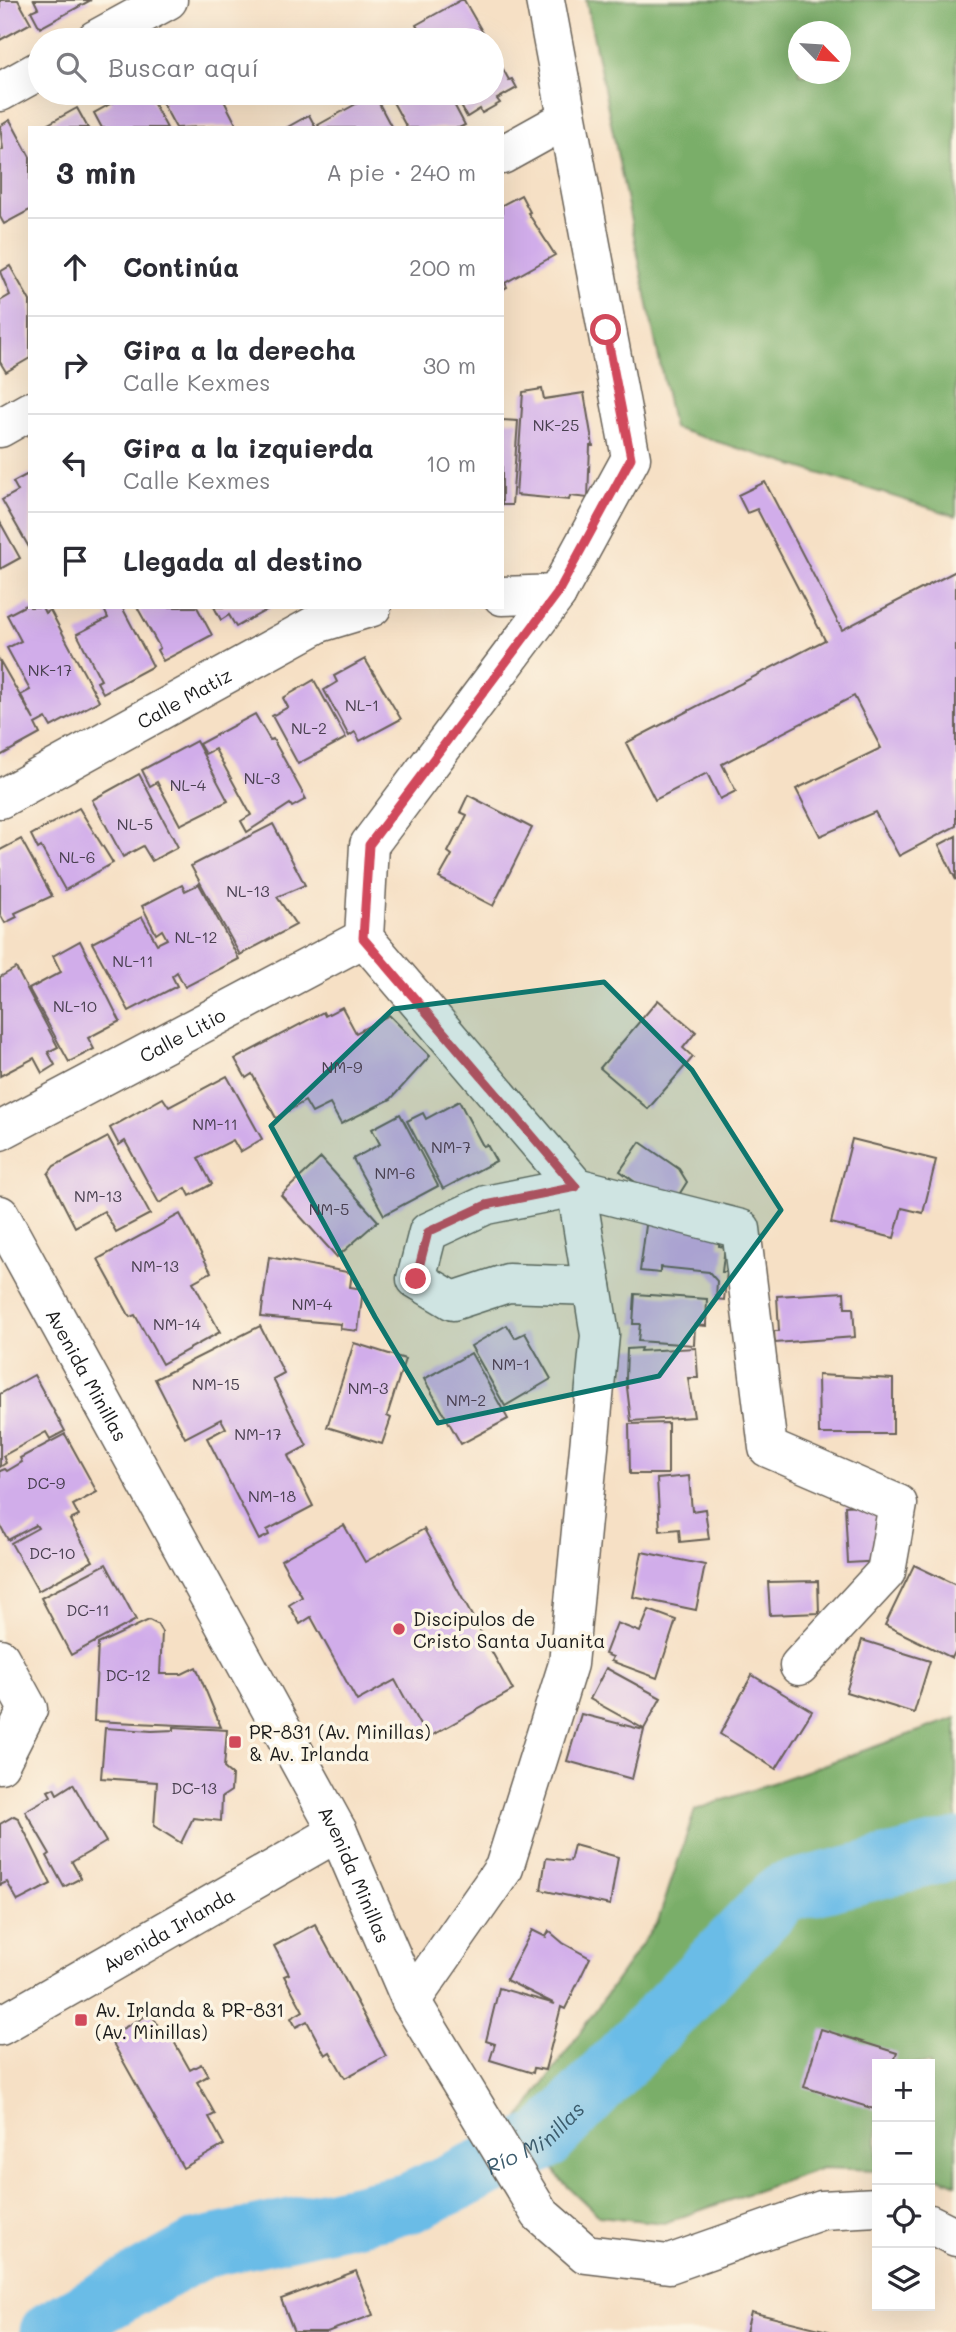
<!DOCTYPE html>
<html lang="es">
<meta charset="utf-8">
<style>
body{margin:0;font-family:Mali,sans-serif;background:#f7f7f7;color:#2b2b33}
.controls{position:absolute;right:21px;bottom:21px;display:grid;overflow:hidden;border-radius:0px;box-shadow:0 7px 28px #0002}
.controls button{width:63px;height:63px;display:grid;place-items:center;padding:0;border:0;border-bottom:2px solid #e1e1e2;background:#fff;color:#2b2b33;font:35px sans-serif}
.compass{position:absolute;left:788px;top:21px;width:63px;height:63px;border-radius:50%;background:#fff;box-shadow:0 7px 28px #0002;rotate:115deg}
.stop{position:absolute;width:21px;height:21px;margin:-16px;border:5px solid #d1495b;border-radius:50%;background:#fff}
.stop.end{background:#d1495b;border-color:#fff;box-shadow:0 2px 7px #0008}
.list{margin:0;padding:0;list-style:none}
h2{display:flex;justify-content:space-between;align-items:center;height:91px;margin:0;padding:0 28px;font-size:30px}
h2 small{font-size:23px;font-weight:400;color:#7c7c81}
.list li{display:grid;grid-template-columns:46px 1fr auto;gap:21px;align-items:center;box-sizing:border-box;height:98px;padding:0 28px;border-top:2px solid #e1e1e2}
.list b{display:block;font-size:26px;white-space:nowrap}
.list p{margin:0;font-size:23px;white-space:nowrap;color:#7c7c81}
.list em{font-size:23px;font-style:normal;color:#7c7c81}
.icon{flex:none;width:38px;height:38px;fill:none;stroke:currentColor;stroke-width:2;stroke-linecap:round;stroke-linejoin:round}
.map{position:relative;flex:none;width:956px;height:2332px;overflow:hidden}
.search{position:absolute;background:#fff;box-shadow:0 7px 28px #0002;left:28px;top:28px;width:476px;height:77px;display:flex;align-items:center;gap:18px;box-sizing:border-box;padding:0 24px;border-radius:38px;color:#7c7c81;font-size:26px}
.panel{position:absolute;background:#fff;box-shadow:0 7px 28px #0002;left:28px;top:126px;width:476px;height:483px;border-radius:0px}
.map>svg:first-child{display:block}
.forest{fill:#7aae69;stroke:#4b6542;stroke-width:2;fill-rule:evenodd}
.lines{fill:none;stroke-linecap:round;stroke-linejoin:round}
.river{stroke:#6bbce7;stroke-width:61}
.building{fill:#d1adea}
.minor-casing{stroke:#686157;stroke-width:41}
.minor{stroke:#fff;stroke-width:38}
.route{stroke:#d1495b;stroke-width:9}
.marked{fill:#0f766e;fill-opacity:0.2;stroke:#0f766e;stroke-width:5;stroke-linejoin:round}
.poi-dot{fill:#d1495b;stroke:#fcf5e5;stroke-width:2.5}
.labels{text-anchor:middle;dominant-baseline:central;stroke-width:7;stroke-linejoin:round;paint-order:stroke}
.number-label{font-size:16px;fill:#494050}
.street-label{font-size:19px;fill:#1c1c1c;stroke:#fcf5e5}
.poi-label{font-size:19px;fill:#1c1c1c;stroke:#fcf5e5;text-anchor:start}
.water-label{font-size:21px;font-style:italic;fill:#3c5c6d;stroke:#fcf5e5}
</style>
<div class="map">
<svg width="956" height="2332" viewBox="0 0 956 2332">
<rect width="100%" height="100%" fill="#fcf5e5"/>
<filter id="ink" filterUnits="userSpaceOnUse"><feTurbulence type="fractalNoise" baseFrequency=".0143" numOctaves="2"/><feDisplacementMap in="SourceGraphic" scale="14" xChannelSelector="R" yChannelSelector="G"/><feConvolveMatrix kernelMatrix="1 2 1 2 8 2 1 2 1" color-interpolation-filters="sRGB"/></filter>
<filter id="wash" filterUnits="userSpaceOnUse"><feTurbulence type="fractalNoise" baseFrequency=".00686" numOctaves="4" result="noise"/><feDisplacementMap in="SourceGraphic" scale="28" xChannelSelector="R" yChannelSelector="G"/><feGaussianBlur stdDeviation="1.57" result="paint"/><feColorMatrix in="noise" values="0 0 0 0 0 0 0 0 0 0 0 0 0 0 0 0 0 1.4 0 .05"/><feComposite in="paint" operator="in"/></filter>
<g filter="url(#wash)">
<rect width="100%" height="100%" fill="#f6e0c5"/>
<!-- forest -->
<g class="forest">
<path d="M586,0H956V516L673,428ZM799,32H841V74H799Z"/>
<polygon points="956,1718 956,2184 930,2173 930,2064 877,2064 877,2170 822,2168 664,2223 599,2216 561,2180 520,2118 658,1921 695,1810"/>
</g>
<g class="lines">
<!-- river -->
<path class="river" id="s1" d="M50,2332L199,2249L409,2203L545,2140L783,1893L956,1849"/>
</g>
<g id="blocks">
<!-- building -->
<g class="building">
<polygon points="0,0 18,0 31,23 0,40"/>
<polygon points="34,0 91,0 40,28 31,11 38,8"/>
<polygon points="461,0 464,0 487,40 425,40 416,25"/>
<polygon points="492,49 509,80 512,79 517,88 497,99 500,103 482,113 480,109 467,117 454,93 492,93"/>
<polygon points="106,93 148,93 167,128 102,128 94,113 112,103"/>
<polygon points="157,93 220,93 237,126 176,128"/>
<polygon points="388,93 448,93 465,125 459,128 407,128"/>
<polygon points="374,94 392,128 320,128 318,125"/>
<polygon points="77,108 88,128 41,128"/>
<polygon points="309,115 316,128 286,128"/>
<polygon points="10,120 30,157 30,210 4,224 0,217 0,151 3,149 0,126"/>
<polygon points="521,195 530,212 528,213 555,255 505,283 507,287 502,290 502,205"/>
<polygon points="10,266 30,301 30,358 6,372 0,362 0,301 10,295 0,272"/>
<polygon points="542,389 544,399 584,393 593,446 590,446 588,498 570,496 569,500 516,495 523,392"/>
<polygon points="502,420 518,421 512,505 502,505"/>
<polygon points="30,473 30,549 2,500 18,491 13,482"/>
<polygon points="765,482 842,630 956,571 956,826 899,856 875,812 820,836 796,789 881,748 854,696 722,764 736,791 720,799 707,773 655,800 626,743 825,640 757,509 747,513 738,495"/>
<polygon points="0,522 20,558 0,569"/>
<polygon points="30,603 30,607 42,607 45,613 50,610 99,701 51,727 46,718 35,724 40,734 0,756 0,661 34,720 21,695 30,690 7,648 21,641 7,615"/>
<polygon points="103,607 122,607 153,666 103,693 97,682 101,680 77,634 108,618"/>
<polygon points="137,607 197,607 212,635 163,661 157,650 160,648"/>
<polygon points="214,607 272,607 236,627 229,615 221,620"/>
<polygon points="365,659 401,719 360,741 355,732 349,736 324,690 337,682 334,676"/>
<polygon points="314,680 346,738 298,764 272,716 288,707 283,698"/>
<polygon points="255,714 270,740 273,739 306,799 292,807 290,804 247,832 241,821 251,815 215,749 205,754 199,744"/>
<polygon points="196,741 228,801 180,825 157,782 150,786 142,770"/>
<polygon points="139,774 178,847 152,861 143,846 123,857 92,800"/>
<polygon points="468,795 532,828 493,906 439,878 452,855 448,852 467,815 460,812"/>
<polygon points="79,808 113,863 65,890 41,847 38,849 31,835"/>
<polygon points="273,824 305,885 277,897 296,925 240,955 191,866"/>
<polygon points="956,836 956,880 939,845"/>
<polygon points="21,839 52,896 15,913 17,917 5,923 0,914 0,850"/>
<polygon points="199,884 239,959 185,987 177,972 172,976 177,986 129,1011 92,943 142,917 157,944 167,939 162,930 156,934 142,906 182,885 185,891"/>
<polygon points="80,941 120,1021 88,1038 94,1049 69,1062 29,989 61,972 53,956"/>
<polygon points="16,968 58,1047 48,1052 55,1065 42,1073 34,1058 0,1076 0,977"/>
<polygon points="658,1000 696,1032 683,1048 693,1057 648,1109 600,1068"/>
<polygon points="342,1007 356,1033 389,1015 430,1056 391,1099 341,1124 330,1104 312,1113 305,1101 276,1118 252,1074 246,1078 235,1059 323,1012 325,1016"/>
<polygon points="227,1076 262,1139 240,1152 233,1140 198,1158 212,1184 190,1196 186,1188 159,1203 125,1141 119,1145 110,1128 163,1098 169,1107"/>
<polygon points="459,1101 483,1146 487,1145 496,1161 443,1189 407,1121 423,1113 426,1119"/>
<polygon points="400,1114 438,1186 384,1215 353,1159 380,1144 372,1129"/>
<polygon points="108,1137 150,1214 116,1232 104,1211 75,1227 48,1174 54,1166"/>
<polygon points="852,1139 936,1160 923,1213 902,1208 894,1238 831,1223"/>
<polygon points="640,1142 679,1169 687,1182 680,1193 653,1195 620,1171"/>
<polygon points="321,1158 378,1221 337,1257 281,1195"/>
<polygon points="648,1210 720,1233 719,1246 725,1247 722,1272 727,1272 724,1300 716,1299 717,1281 709,1272 661,1267 660,1273 640,1271"/>
<polygon points="180,1214 211,1272 193,1282 220,1332 162,1364 135,1315 130,1317 98,1259"/>
<polygon points="269,1257 352,1273 350,1287 363,1289 358,1331 340,1329 341,1324 261,1317"/>
<polygon points="844,1292 845,1308 853,1308 855,1337 775,1343 774,1331 779,1331 777,1296"/>
<polygon points="635,1294 707,1299 706,1326 695,1325 694,1345 638,1341 640,1324 633,1324"/>
<polygon points="507,1325 515,1338 525,1333 551,1379 505,1406 471,1346"/>
<polygon points="260,1326 284,1373 273,1379 307,1446 288,1456 313,1506 267,1530 269,1535 259,1540 207,1438 226,1428 221,1419 185,1438 155,1379"/>
<polygon points="354,1343 405,1359 387,1416 391,1418 382,1444 327,1427"/>
<polygon points="641,1348 640,1351 696,1348 698,1378 688,1378 694,1417 631,1421 626,1379 627,1349"/>
<polygon points="471,1353 508,1419 461,1444 424,1379"/>
<polygon points="34,1375 65,1431 50,1439 46,1432 3,1456 6,1463 0,1467 0,1394"/>
<polygon points="818,1375 893,1379 893,1434 819,1434"/>
<polygon points="668,1423 668,1474 630,1474 629,1424"/>
<polygon points="65,1434 97,1492 73,1505 79,1516 70,1520 93,1561 38,1591 11,1543 38,1528 36,1525 8,1540 0,1525 0,1471 5,1469 7,1471 22,1462 20,1458"/>
<polygon points="689,1476 692,1511 705,1509 709,1539 680,1542 679,1529 660,1531 657,1479"/>
<polygon points="878,1504 882,1561 848,1563 845,1506"/>
<polygon points="344,1525 365,1562 424,1529 513,1690 427,1738 395,1680 357,1701 311,1617 300,1624 289,1605 302,1597 281,1560"/>
<polygon points="642,1552 705,1565 696,1610 633,1597"/>
<polygon points="106,1564 136,1620 71,1655 41,1598"/>
<polygon points="914,1565 956,1585 956,1650 952,1658 885,1625"/>
<polygon points="818,1581 819,1613 770,1615 768,1582"/>
<polygon points="649,1610 676,1620 657,1678 611,1661 613,1657 605,1654 617,1623 640,1632"/>
<polygon points="149,1620 157,1624 162,1632 160,1674 182,1674 196,1667 221,1727 94,1721 98,1644"/>
<polygon points="862,1640 930,1661 914,1713 846,1692"/>
<polygon points="606,1668 661,1698 644,1729 590,1699"/>
<polygon points="752,1675 812,1711 776,1769 720,1734"/>
<polygon points="581,1714 644,1730 632,1779 567,1761"/>
<polygon points="174,1727 227,1730 224,1768 232,1775 231,1791 222,1797 221,1821 193,1818 181,1843 154,1826 157,1782 101,1778 105,1728 152,1731 174,1730"/>
<polygon points="73,1784 106,1842 72,1862 81,1878 64,1887 47,1856 50,1854 25,1811 51,1796 48,1791 54,1788 57,1794"/>
<polygon points="14,1816 18,1818 51,1884 18,1901 7,1882 0,1885 0,1824"/>
<polygon points="574,1845 618,1857 610,1905 541,1890 546,1858 570,1861"/>
<polygon points="315,1924 386,2056 345,2078 330,2052 325,2055 307,2021 296,2027 291,2018 303,2011 284,1976 289,1974 274,1946"/>
<polygon points="532,1930 546,1937 549,1931 563,1943 590,1958 565,2009 561,2007 545,2070 534,2068 533,2073 490,2060 495,2044 486,2041 499,1988 555,2004 506,1980"/>
<polygon points="151,2013 167,2041 172,2038 190,2070 201,2064 208,2076 197,2082 215,2114 209,2117 224,2145 183,2168 109,2036"/>
<polygon points="821,2029 897,2053 893,2064 877,2064 877,2110 804,2087"/>
<polygon points="356,2271 373,2315 327,2332 294,2332 281,2299"/>
<polygon points="751,2312 828,2331 827,2332 746,2332"/>
</g>
</g>
</g>
<g filter="url(#ink)">
<use href="#blocks" fill-opacity="0" stroke="#686157" stroke-width="2"/>
<g class="lines">
<defs>
<g id="minor">
<polyline points="95,40 168,0"/>
<polyline points="0,92 40,70"/>
<polyline points="502,155 565,120"/>
<polyline points="0,428 30,411"/>
<polyline points="502,596 557,594"/>
<path id="s2" d="M0,799L319,623L372,607"/>
<path id="s3" d="M0,1131L364,938"/>
<path id="s4" d="M0,1215L338,1832L411,2001L540,2214L586,2254L669,2264L822,2210L877,2207"/>
<polyline points="592,1286 508,1283 453,1301 416,1279 428,1232 486,1205 576,1187 741,1229 768,1448 898,1504 886,1572 799,1666"/>
<polyline points="0,1658 28,1709 0,1764"/>
<polyline points="411,2001 504,1868 568,1664 600,1335 576,1187 364,938 369,845 557,594 631,458 545,0"/>
<path id="s5" d="M0,2026L338,1832"/>
<polyline points="930,2224 956,2237"/>
</g>
</defs>
<!-- minor casing -->
<use href="#minor" class="minor-casing"/>
<!-- minor -->
<use href="#minor" class="minor"/>
</g>
</g>
<g class="lines" filter="url(#ink)">
<!-- route -->
<polyline class="route" points="416,1279 428,1232 486,1205 576,1187 363,938 369,845 557,594 631,458 606,330"/>
</g>
<!-- marked area -->
<path class="marked" d="M604,982L692,1070L781,1210L659,1376L438,1423L375,1317L271,1126L393,1009Z"/>
<!-- markers -->
<g class="poi-dot">
<circle cx="399" cy="1629" r="7"/>
<rect x="228" y="1735" width="14" height="14" rx="3.5"/>
<rect x="74" y="2013" width="14" height="14" rx="3.5"/>
</g>
<g class="labels">
<!-- number labels -->
<g class="number-label">
<text x="556" y="424">NK-25</text>
<text x="50" y="669">NK-17</text>
<text x="362" y="704">NL-1</text>
<text x="309" y="727">NL-2</text>
<text x="262" y="777">NL-3</text>
<text x="188" y="784">NL-4</text>
<text x="135" y="823">NL-5</text>
<text x="77" y="856">NL-6</text>
<text x="248" y="890">NL-13</text>
<text x="196" y="936">NL-12</text>
<text x="133" y="960">NL-11</text>
<text x="75" y="1005">NL-10</text>
<text x="342" y="1066">NM-9</text>
<text x="215" y="1123">NM-11</text>
<text x="451" y="1146">NM-7</text>
<text x="395" y="1172">NM-6</text>
<text x="98" y="1195">NM-13</text>
<text x="329" y="1208">NM-5</text>
<text x="155" y="1265">NM-13</text>
<text x="312" y="1303">NM-4</text>
<text x="177" y="1323">NM-14</text>
<text x="511" y="1363">NM-1</text>
<text x="216" y="1383">NM-15</text>
<text x="368" y="1387">NM-3</text>
<text x="466" y="1399">NM-2</text>
<text x="258" y="1433">NM-17</text>
<text x="46" y="1482">DC-9</text>
<text x="272" y="1495">NM-18</text>
<text x="52" y="1552">DC-10</text>
<text x="88" y="1609">DC-11</text>
<text x="128" y="1674">DC-12</text>
<text x="194" y="1787">DC-13</text>
</g>
<!-- street labels -->
<g class="street-label">
<text stroke="none"><textPath href="#s2" startOffset="210">Calle Matiz</textPath></text>
<text stroke="none"><textPath href="#s3" startOffset="206">Calle Litio</textPath></text>
<text stroke="none"><textPath href="#s4" startOffset="182">Avenida Minillas</textPath></text>
<text stroke="none"><textPath href="#s4" startOffset="749">Avenida Minillas</textPath></text>
<text stroke="none"><textPath href="#s5" startOffset="194">Avenida Irlanda</textPath></text>
</g>
<!-- poi labels -->
<g class="poi-label">
<text x="413" y="1618">Discipulos de<tspan x="413" dy="22">Cristo Santa Juanita</tspan></text>
<text x="249" y="1731">PR-831 (Av. Minillas)<tspan x="249" dy="22">&amp; Av. Irlanda</tspan></text>
<text x="95" y="2009">Av. Irlanda &amp; PR-831<tspan x="95" dy="22">(Av. Minillas)</tspan></text>
</g>
<!-- water labels -->
<g class="water-label">
<text stroke="none"><textPath href="#s1" startOffset="528">Río Minillas</textPath></text>
</g>
</g>
</svg>
<div class="controls">
<button>+</button>
<button>−</button>
<button><svg class="icon" aria-label="locate" viewBox="0 0 24 24"><circle cx="12" cy="12" r="6"/><path d="M12 2v4M12 18v4M2 12h4M18 12h4"/></svg></button>
<button><svg class="icon" aria-label="layers" viewBox="0 0 24 24"><path d="M12 4l9 5-9 5-9-5zM3 14l9 5 9-5"/></svg></button>
</div>
<svg class="compass" viewBox="-18 -18 36 36"><path d="M0-13l5 13h-10z" fill="#e53935"/><path d="M0 13l5-13h-10z" fill="#7c7c81"/></svg>
<div class="stop" style="left:606px;top:330px"></div>
<div class="stop end" style="left:416px;top:1279px"></div>
<div class="search"><svg class="icon" aria-label="search" viewBox="0 0 24 24"><circle cx="10" cy="10" r="6"/><path d="M15 15l6 6"/></svg>Buscar aquí</div>
<section class="panel">
<h2>3 min<small>A pie · 240 m</small></h2>
<ul class="list">
<li><svg class="icon" aria-label="ahead" viewBox="0 0 24 24"><path d="M12 20V5M6 11l6-6 6 6"/></svg><div><b>Continúa</b></div><em>200 m</em></li>
<li><svg class="icon" aria-label="right" viewBox="0 0 24 24"><path d="M7 20v-9h11M14 6l5 5-5 5"/></svg><div><b>Gira a la derecha</b><p>Calle Kexmes</p></div><em>30 m</em></li>
<li><svg class="icon" aria-label="left" viewBox="0 0 24 24"><path d="M17 20v-9H6M10 6l-5 5 5 5"/></svg><div><b>Gira a la izquierda</b><p>Calle Kexmes</p></div><em>10 m</em></li>
<li><svg class="icon" aria-label="arrive" viewBox="0 0 24 24"><path d="M6 21V4h12l-3 4 3 4H6"/></svg><div><b>Llegada al destino</b></div></li>
</ul>
</section>
</div>
